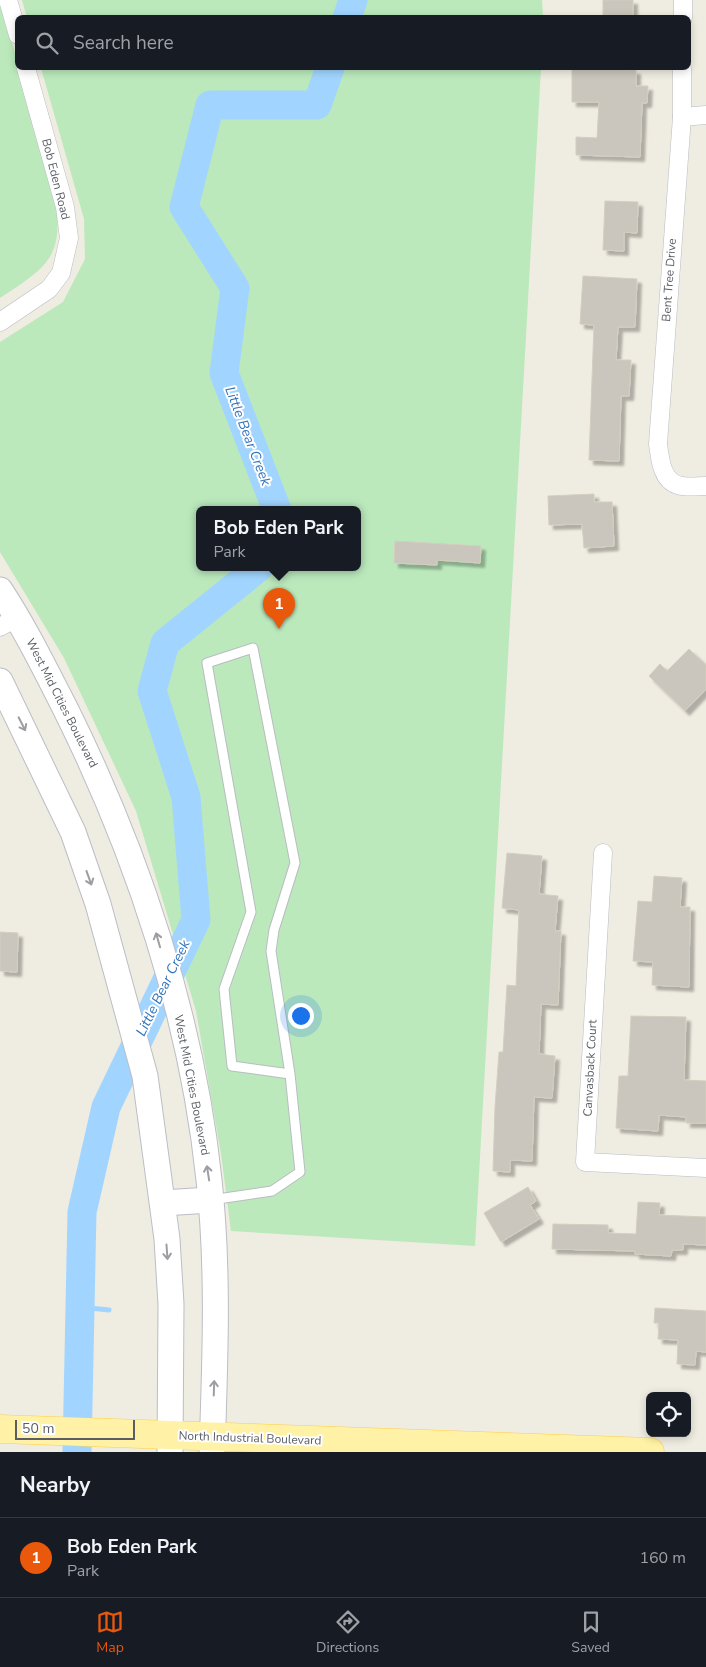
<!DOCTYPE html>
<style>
body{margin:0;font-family:"Nunito Sans",sans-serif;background:#242831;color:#f1f3f6}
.controls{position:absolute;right:15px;bottom:15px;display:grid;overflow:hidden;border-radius:8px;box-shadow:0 2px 8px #0003}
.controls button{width:45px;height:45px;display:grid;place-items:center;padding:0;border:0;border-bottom:1px solid #363941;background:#171b24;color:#f1f3f6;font:25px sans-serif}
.scale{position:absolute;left:15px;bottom:12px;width:120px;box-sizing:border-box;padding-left:5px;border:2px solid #5a5e64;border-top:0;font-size:14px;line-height:18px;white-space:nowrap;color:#5a5e64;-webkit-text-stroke:4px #fff;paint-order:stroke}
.you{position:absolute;left:300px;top:1015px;width:18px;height:18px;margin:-12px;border:4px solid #fff;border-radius:50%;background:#1a73e8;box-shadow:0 0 0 8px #1a73e833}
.badge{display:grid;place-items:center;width:32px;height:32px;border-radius:50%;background:#ea580c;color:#fff;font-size:16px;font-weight:700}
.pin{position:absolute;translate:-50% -41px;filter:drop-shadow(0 1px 2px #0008)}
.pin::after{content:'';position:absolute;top:26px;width:18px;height:15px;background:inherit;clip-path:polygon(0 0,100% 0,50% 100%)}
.popup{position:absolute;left:196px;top:506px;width:165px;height:65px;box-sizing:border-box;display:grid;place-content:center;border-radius:8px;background:#171b24;filter:drop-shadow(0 1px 4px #0005);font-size:16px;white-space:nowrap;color:#9ea1a6}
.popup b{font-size:19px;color:#f1f3f6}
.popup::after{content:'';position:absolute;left:50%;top:100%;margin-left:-10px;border:10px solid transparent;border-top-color:#171b24}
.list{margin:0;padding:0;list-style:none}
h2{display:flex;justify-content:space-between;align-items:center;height:65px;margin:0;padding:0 20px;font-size:21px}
h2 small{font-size:16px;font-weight:400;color:#9ea1a6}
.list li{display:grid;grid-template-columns:32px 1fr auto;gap:15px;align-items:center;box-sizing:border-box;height:80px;padding:0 20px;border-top:1px solid #363941}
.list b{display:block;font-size:19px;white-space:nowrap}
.list p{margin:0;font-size:16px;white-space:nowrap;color:#9ea1a6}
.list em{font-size:16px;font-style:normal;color:#9ea1a6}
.icon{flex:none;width:28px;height:28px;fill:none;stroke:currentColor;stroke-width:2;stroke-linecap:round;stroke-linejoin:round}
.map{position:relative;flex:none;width:706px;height:1452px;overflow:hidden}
.search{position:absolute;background:#171b24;box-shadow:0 2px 8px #0003;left:15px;right:15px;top:15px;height:55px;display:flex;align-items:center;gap:12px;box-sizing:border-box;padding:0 18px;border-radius:8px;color:#9ea1a6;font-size:19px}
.sheet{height:145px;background:#171b24}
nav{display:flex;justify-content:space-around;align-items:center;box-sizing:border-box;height:70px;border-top:1px solid #363941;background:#171b24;font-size:14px;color:#9ea1a6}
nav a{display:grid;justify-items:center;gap:2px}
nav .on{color:#ea580c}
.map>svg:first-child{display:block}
.green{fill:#bbe9bc;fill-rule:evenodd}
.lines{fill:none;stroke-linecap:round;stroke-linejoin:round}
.stream{stroke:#a1d5ff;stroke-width:5}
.river{stroke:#a1d5ff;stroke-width:29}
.building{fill:#cac6be;stroke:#d4cebf;filter:url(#shadow)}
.service-casing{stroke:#b9bcc2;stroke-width:11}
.minor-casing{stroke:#b9bcc2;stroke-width:19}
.secondary-casing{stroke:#babec5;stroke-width:27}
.primary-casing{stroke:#ffce4a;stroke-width:29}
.service{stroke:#fff;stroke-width:9}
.minor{stroke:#fff;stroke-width:18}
.secondary{stroke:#fff;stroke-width:25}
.primary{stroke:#fff2a6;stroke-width:28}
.oneway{stroke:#9c9ea2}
.labels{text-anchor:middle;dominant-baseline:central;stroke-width:4;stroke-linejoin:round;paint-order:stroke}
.street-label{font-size:12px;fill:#5a5e64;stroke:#fff}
.water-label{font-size:14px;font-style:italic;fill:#3474bb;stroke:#fff}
</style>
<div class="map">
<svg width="706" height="1452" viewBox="0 0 706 1452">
<defs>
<filter id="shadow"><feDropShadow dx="4.5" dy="4.5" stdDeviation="1" flood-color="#0004"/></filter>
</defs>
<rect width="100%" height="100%" fill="#efece1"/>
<!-- green -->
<g class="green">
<path d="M0,0L55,193C64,257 50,265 0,298Z"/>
<polygon points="22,0 542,0 543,18 27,18"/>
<path d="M41,68H541L475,1246L231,1231L221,1154L196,1011L136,811L64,658L0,552V342L63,302L85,259L84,219ZM200,510H358V568H200Z"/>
</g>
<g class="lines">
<!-- stream -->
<polyline class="stream" points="80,1307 109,1310"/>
<!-- river -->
<g class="river">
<polyline points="347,18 353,0"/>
<polyline points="277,510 224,373 235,288 184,207 210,105 317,105 330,68"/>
<polyline points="77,1452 82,1212 106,1107 196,920 186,797 152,691 165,643 258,568"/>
</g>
</g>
<!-- building -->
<g class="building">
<rect x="603" y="0" width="30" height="18"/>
<polygon points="572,69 636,70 636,86 648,86 647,103 642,103 640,157 576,155 576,137 597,138 599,102 572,102"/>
<polygon points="605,201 638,202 637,233 624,232 624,251 603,250"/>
<polygon points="583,276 637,279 635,327 618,327 616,360 631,360 629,396 621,396 619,461 589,460 594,325 580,324"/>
<polygon points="594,494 594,502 612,502 614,546 584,548 582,524 549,525 548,496"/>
<polygon points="395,541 481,546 480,563 437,560 437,565 394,563"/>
<polygon points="689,649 706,665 706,689 685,711 649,676 660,664 667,671"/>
<polygon points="507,853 542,856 539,894 558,896 555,931 561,931 558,1005 541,1004 539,1054 555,1056 552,1098 534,1097 532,1161 510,1160 510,1172 493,1171 495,1107 499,1052 503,1052 507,985 516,986 519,910 502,908"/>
<polygon points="654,876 682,878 680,907 690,907 689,987 652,985 653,962 633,961 638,901 652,902"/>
<polygon points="0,932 18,933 17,972 0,971"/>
<polygon points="631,1016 686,1017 684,1080 706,1081 706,1123 686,1123 686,1117 659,1115 658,1131 616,1128 619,1076 628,1076"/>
<polygon points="528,1187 536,1201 530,1205 539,1219 501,1242 484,1213"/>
<polygon points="638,1202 660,1203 659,1215 706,1217 706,1245 683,1244 683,1250 672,1250 671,1256 635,1254 635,1251 552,1249 553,1224 608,1225 608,1233 636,1234"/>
<polygon points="655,1308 706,1311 706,1352 696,1351 695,1365 677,1364 678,1340 658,1339 659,1323 654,1323"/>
</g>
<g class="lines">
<defs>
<polyline id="service" points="211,1200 272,1191 300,1172 290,1074 271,951 274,930 295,863 253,648 207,663 251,912 224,989 232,1066 290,1074"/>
<g id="minor">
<polyline points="8,0 18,35"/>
<polyline points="683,18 683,0"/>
<path d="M682,68V117L658,444C660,457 661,480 678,485C686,488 698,486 706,486"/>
<polyline points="682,117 706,115"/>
<polyline points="0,322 49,289 61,273 69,238 65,207 26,68"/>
<polyline points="0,627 18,617"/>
<polyline points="603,853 585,1162 706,1168"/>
</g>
<g id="secondary">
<path d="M0,590C25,628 45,669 66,710C138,855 192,1017 209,1180C219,1270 215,1362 212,1452"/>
<polyline points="0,681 73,832 98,904 145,1076 167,1239 171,1304 170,1452"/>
<polyline points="163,1203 210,1200"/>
</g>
<polyline id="primary" points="0,1429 650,1452"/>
</defs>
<!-- service casing -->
<use href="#service" class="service-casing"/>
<!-- minor casing -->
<use href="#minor" class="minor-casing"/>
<!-- secondary casing -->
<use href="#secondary" class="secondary-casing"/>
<!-- primary casing -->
<use href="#primary" class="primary-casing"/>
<!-- service -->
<use href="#service" class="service"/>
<!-- minor -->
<use href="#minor" class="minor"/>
<!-- secondary -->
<use href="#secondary" class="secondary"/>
<!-- primary -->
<use href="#primary" class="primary"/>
</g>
<!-- one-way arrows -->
<defs><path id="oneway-shaft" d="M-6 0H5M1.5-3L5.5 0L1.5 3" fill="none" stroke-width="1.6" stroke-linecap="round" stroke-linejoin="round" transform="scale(1.25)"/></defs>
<g class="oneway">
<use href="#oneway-shaft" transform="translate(22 724) rotate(63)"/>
<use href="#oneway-shaft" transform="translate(89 878) rotate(70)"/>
<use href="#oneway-shaft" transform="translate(158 940) rotate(-106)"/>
<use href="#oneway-shaft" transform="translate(208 1173) rotate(-99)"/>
<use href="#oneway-shaft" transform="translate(167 1252) rotate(86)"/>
<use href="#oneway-shaft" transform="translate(214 1388) rotate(-88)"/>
</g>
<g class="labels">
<!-- street labels -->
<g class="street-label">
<text transform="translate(56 179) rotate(76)">Bob Eden Road</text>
<text transform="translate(669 280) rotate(-86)">Bent Tree Drive</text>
<text transform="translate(62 703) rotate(63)">West Mid Cities Boulevard</text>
<text transform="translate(590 1068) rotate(-87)">Canvasback Court</text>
<text transform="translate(192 1085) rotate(79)">West Mid Cities Boulevard</text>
<text transform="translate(250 1438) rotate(2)">North Industrial Boulevard</text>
</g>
<!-- water labels -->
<g class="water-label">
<text transform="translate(248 436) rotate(69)">Little Bear Creek</text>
<text transform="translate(163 988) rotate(-64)">Little Bear Creek</text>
</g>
</g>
</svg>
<div class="controls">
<button><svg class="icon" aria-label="locate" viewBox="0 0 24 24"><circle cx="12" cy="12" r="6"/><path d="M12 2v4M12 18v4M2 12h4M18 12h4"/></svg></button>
</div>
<div class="scale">50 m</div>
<div class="you"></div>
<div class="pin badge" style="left:279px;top:629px">1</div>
<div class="popup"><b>Bob Eden Park</b>Park</div>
<div class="search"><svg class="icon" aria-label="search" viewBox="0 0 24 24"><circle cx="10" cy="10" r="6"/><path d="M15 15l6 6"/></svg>Search here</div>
</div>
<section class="sheet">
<h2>Nearby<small></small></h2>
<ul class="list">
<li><span class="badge">1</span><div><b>Bob Eden Park</b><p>Park</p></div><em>160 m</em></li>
</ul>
</section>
<nav>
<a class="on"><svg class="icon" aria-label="map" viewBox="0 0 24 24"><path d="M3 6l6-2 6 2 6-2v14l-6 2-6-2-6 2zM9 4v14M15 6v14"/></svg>Map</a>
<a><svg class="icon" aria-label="directions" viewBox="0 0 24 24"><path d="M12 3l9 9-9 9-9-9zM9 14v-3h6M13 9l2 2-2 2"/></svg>Directions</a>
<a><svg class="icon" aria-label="saved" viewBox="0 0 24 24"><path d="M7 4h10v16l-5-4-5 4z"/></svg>Saved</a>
</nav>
